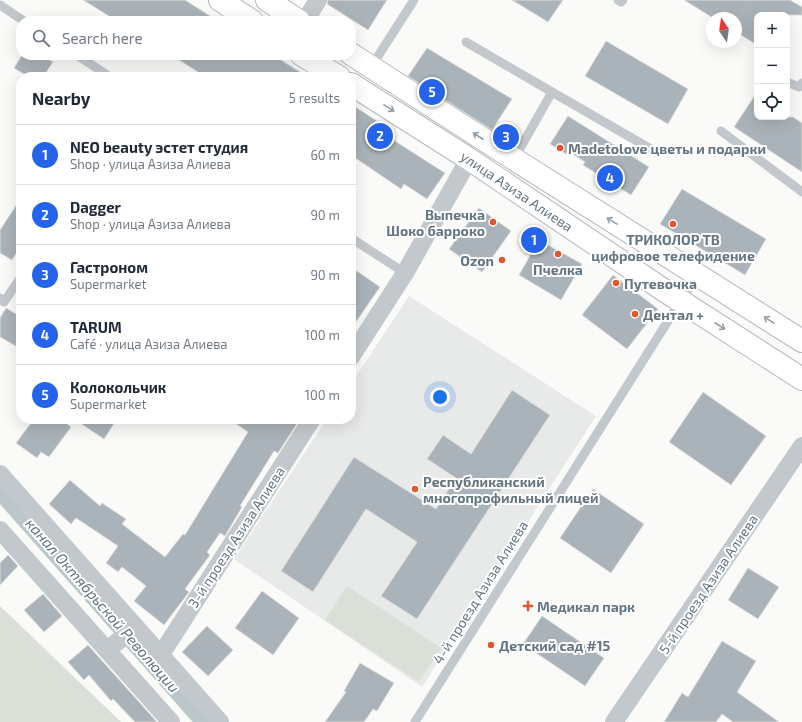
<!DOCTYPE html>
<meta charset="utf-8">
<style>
body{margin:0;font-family:"Exo 2",sans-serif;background:#f6f6f7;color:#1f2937}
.controls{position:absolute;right:12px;top:12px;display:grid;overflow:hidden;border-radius:8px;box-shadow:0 4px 16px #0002}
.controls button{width:36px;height:36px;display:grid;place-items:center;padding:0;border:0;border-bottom:1px solid #e0e1e3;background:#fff;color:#1f2937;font:20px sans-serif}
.compass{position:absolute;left:706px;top:12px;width:36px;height:36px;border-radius:50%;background:#fff;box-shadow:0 4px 16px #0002;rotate:347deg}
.you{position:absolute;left:440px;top:397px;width:14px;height:14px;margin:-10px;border:3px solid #fff;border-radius:50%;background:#1a73e8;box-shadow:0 0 0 6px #1a73e833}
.badge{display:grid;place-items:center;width:26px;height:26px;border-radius:50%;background:#2563eb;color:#fff;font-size:13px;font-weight:700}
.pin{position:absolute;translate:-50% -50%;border:2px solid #fff;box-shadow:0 1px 4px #0006}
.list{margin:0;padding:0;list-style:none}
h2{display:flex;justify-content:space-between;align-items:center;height:52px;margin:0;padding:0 16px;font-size:17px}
h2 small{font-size:13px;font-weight:400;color:#747a83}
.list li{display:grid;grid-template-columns:26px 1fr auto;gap:12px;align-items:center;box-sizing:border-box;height:60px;padding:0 16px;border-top:1px solid #e0e1e3}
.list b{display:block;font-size:15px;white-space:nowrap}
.list p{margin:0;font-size:13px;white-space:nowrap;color:#747a83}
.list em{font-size:13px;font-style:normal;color:#747a83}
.icon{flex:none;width:22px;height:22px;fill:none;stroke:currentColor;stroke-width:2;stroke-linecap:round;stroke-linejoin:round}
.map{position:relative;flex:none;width:802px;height:722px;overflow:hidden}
.search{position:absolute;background:#fff;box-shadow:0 4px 16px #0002;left:16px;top:16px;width:340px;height:44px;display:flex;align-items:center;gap:10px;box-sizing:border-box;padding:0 14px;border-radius:16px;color:#747a83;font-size:15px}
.panel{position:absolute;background:#fff;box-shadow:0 4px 16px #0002;left:16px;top:72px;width:340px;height:352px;border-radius:16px}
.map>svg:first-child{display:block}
.built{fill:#e8e9e9}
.green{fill:#dadfd7}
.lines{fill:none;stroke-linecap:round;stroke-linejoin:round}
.canal{stroke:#bbc7cb;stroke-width:20}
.building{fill:#aab3b9;stroke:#dcdcda}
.secondary-casing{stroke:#b3babf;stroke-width:24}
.lane{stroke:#c3c8cc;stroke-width:9}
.street{stroke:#c3c8cc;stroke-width:18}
.secondary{stroke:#fff;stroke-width:22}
.oneway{stroke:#939fa8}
.poi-dot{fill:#e4572e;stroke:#fff;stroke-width:1.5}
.labels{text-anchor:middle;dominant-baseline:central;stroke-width:4;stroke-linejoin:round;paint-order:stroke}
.poi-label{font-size:14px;font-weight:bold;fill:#657683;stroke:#fff;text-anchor:start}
.street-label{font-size:14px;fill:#657683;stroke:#fff}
.water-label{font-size:15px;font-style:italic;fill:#60757c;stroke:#fff}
</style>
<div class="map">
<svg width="802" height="722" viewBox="0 0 802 722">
<rect width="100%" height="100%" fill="#fafaf8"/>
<!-- built -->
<polygon class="built" points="409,296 596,416 422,687 234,559 327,419 351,419 351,384"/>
<!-- green -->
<g class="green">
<polygon points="347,586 441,648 419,682 325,620"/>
<polygon points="0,606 121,722 0,722"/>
</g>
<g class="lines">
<!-- canal -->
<polyline class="canal" points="0,489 206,722"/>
</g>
<!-- building -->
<g class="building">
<polygon points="83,0 185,0 218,21 117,21"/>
<polygon points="328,0 387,0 368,30 327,4"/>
<polygon points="512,0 563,0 548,22"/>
<polygon points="684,0 790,0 802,7 802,15 757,15 757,45 736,32 736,18 713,18"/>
<polygon points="606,41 688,89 668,124 585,76"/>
<polygon points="427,48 512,99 492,130 408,76"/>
<polygon points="22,55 42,55 53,62 43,77 29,77 14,68"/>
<polygon points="171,55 273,55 308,77 206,77"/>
<polygon points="757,92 757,117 793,117 802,123 802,172 734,127"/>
<polygon points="351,104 377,121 373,127 445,173 427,199 404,184 401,189 351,155"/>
<polygon points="568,116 649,167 631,195 583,165 585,162 568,151 566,154 550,144"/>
<polygon points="682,189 766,239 745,275 660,224"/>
<polygon points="21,198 21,246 12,260 0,253 0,230"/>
<polygon points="479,208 511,231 482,272 449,249"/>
<polygon points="539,240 582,264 561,300 519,275"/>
<polygon points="351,267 380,287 351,329"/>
<polygon points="613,275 658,309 627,349 582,315"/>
<polygon points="6,308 21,317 21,349 0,337 0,318"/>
<polygon points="512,390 550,415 417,619 381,596 417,542 366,509 313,592 281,571 354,457 436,509 456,478 427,459 443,435 471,454"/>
<polygon points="703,392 766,436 731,485 669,442"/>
<polygon points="34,419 61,419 71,427 49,457 41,452 37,458 16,443"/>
<polygon points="74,419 117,419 104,439"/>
<polygon points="229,419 300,419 278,453 274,451 240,506 242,507 225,536 220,533 207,552 210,555 185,589 189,592 164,625 134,601 146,586 122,567 118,572 106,563 118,546 76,518 71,524 49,504 70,480 100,506 102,503 126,519 122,524 165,557 183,534 185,535 248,432"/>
<polygon points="593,489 644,524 611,573 560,538"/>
<polygon points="8,555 18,566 0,585 0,563"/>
<polygon points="748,568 779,587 758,619 728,600"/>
<polygon points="262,591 299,618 273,655 235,628"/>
<polygon points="43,594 62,616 44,632 24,610"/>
<polygon points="542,616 604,658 585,686 523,644"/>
<polygon points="207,626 233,650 208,676 182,652"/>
<polygon points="722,641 756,661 737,692 779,722 733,722 722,714 716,722 664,722 682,693 688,697"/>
<polygon points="88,645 157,722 135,722 113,699 111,701 89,675 84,680 68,662"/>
<polygon points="360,663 394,683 377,711 373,709 364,722 325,722 346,692 344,691"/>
</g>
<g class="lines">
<defs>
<g id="secondary">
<polyline points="220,0 252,21"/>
<polyline points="267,0 299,21"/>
<polyline points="351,54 514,159 802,341"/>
<polyline points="302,55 339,77"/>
<polyline points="351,84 469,159 662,289 802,379"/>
</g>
</defs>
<!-- secondary casing -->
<use href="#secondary" class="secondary-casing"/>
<!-- lane -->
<g class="lane">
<polyline points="618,0 621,2 623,0"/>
<polyline points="0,5 24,21"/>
<polyline points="466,42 552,92 514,159"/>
<polyline points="77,55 110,77"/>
<polyline points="371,67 414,0"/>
<polyline points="787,82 799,87 802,83"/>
<polyline points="552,92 656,152"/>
<polyline points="721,131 802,192"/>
<polyline points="351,238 405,273"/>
<polyline points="0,298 4,302 21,277"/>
<polyline points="415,722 697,275"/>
</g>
<!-- street -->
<g class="street">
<polyline points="305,21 318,0"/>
<polyline points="351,357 405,273 469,159"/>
<polyline points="0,474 220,722"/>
<polyline points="0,530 171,722"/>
<polyline points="107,650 136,627"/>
<polyline points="160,656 312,419"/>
<polyline points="614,722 802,446"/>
</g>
<!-- secondary -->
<use href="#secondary" class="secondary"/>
</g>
<!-- one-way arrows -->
<defs><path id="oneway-shaft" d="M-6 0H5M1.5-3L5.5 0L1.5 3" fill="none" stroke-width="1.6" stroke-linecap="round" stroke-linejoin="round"/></defs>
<g class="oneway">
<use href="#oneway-shaft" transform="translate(389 108) rotate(32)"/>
<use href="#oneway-shaft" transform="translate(478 136) rotate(-147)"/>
<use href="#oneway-shaft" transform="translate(612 221) rotate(-148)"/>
<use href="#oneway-shaft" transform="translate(769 320) rotate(-148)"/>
<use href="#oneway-shaft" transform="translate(720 326) rotate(33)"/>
</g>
<!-- markers -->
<g class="poi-dot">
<circle cx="560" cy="148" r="4"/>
<circle cx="493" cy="222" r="4"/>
<circle cx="673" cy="224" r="4"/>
<circle cx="558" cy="254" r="4"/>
<circle cx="502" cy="260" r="4"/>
<circle cx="616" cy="283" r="4"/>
<circle cx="635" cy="314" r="4"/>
<circle cx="415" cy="489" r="4"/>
<path d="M526 600h4v4h4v4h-4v4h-4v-4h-4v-4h4z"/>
<circle cx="491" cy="645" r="4"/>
</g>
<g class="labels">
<!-- poi labels -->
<g class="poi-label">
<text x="568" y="148">Madetolove цветы и подарки</text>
<text x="485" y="214" text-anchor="end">Выпечка<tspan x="485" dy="16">Шоко барроко</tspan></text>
<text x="673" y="239" text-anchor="middle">ТРИКОЛОР ТВ<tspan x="673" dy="16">цифровое телефидение</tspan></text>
<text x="494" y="260" text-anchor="end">Ozon</text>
<text x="558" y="269" text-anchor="middle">Пчелка</text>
<text x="624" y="283">Путевочка</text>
<text x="643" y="314">Дентал +</text>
<text x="423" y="481">Республиканский<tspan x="423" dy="16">многопрофильный лицей</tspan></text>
<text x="537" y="606">Медикал парк</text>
<text x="499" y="645">Детский сад #15</text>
</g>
<!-- street labels -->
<g class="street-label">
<text transform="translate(517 191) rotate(34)">улица Азиза Алиева</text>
<text transform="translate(236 537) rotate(-57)">3-й проезд Азиза Алиева</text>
<text transform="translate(708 584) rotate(-56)">5-й проезд Азиза Алиева</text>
<text transform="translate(480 592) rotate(-58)">4-й проезд Азиза Алиева</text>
</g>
<!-- water labels -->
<g class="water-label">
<text transform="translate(103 605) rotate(49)">канал Октябрьской Революции</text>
</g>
</g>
</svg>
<div class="controls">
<button>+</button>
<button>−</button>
<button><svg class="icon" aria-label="locate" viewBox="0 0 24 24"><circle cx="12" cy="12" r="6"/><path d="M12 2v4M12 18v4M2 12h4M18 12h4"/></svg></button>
</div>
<svg class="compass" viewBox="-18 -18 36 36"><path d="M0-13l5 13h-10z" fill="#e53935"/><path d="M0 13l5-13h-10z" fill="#747a83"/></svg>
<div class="you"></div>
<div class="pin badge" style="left:534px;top:240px">1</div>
<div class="pin badge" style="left:380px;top:136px">2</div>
<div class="pin badge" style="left:506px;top:137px">3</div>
<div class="pin badge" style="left:610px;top:178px">4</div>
<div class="pin badge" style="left:432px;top:92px">5</div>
<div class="search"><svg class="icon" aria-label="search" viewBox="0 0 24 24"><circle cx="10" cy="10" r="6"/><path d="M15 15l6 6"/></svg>Search here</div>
<section class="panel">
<h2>Nearby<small>5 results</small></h2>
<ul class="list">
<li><span class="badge">1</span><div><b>NEO beauty эстет студия</b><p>Shop · улица Азиза Алиева</p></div><em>60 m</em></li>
<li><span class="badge">2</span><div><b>Dagger</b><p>Shop · улица Азиза Алиева</p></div><em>90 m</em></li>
<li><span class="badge">3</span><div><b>Гастроном</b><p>Supermarket</p></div><em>90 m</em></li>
<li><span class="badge">4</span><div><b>TARUM</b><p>Café · улица Азиза Алиева</p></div><em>100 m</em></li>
<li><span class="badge">5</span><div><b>Колокольчик</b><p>Supermarket</p></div><em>100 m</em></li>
</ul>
</section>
</div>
